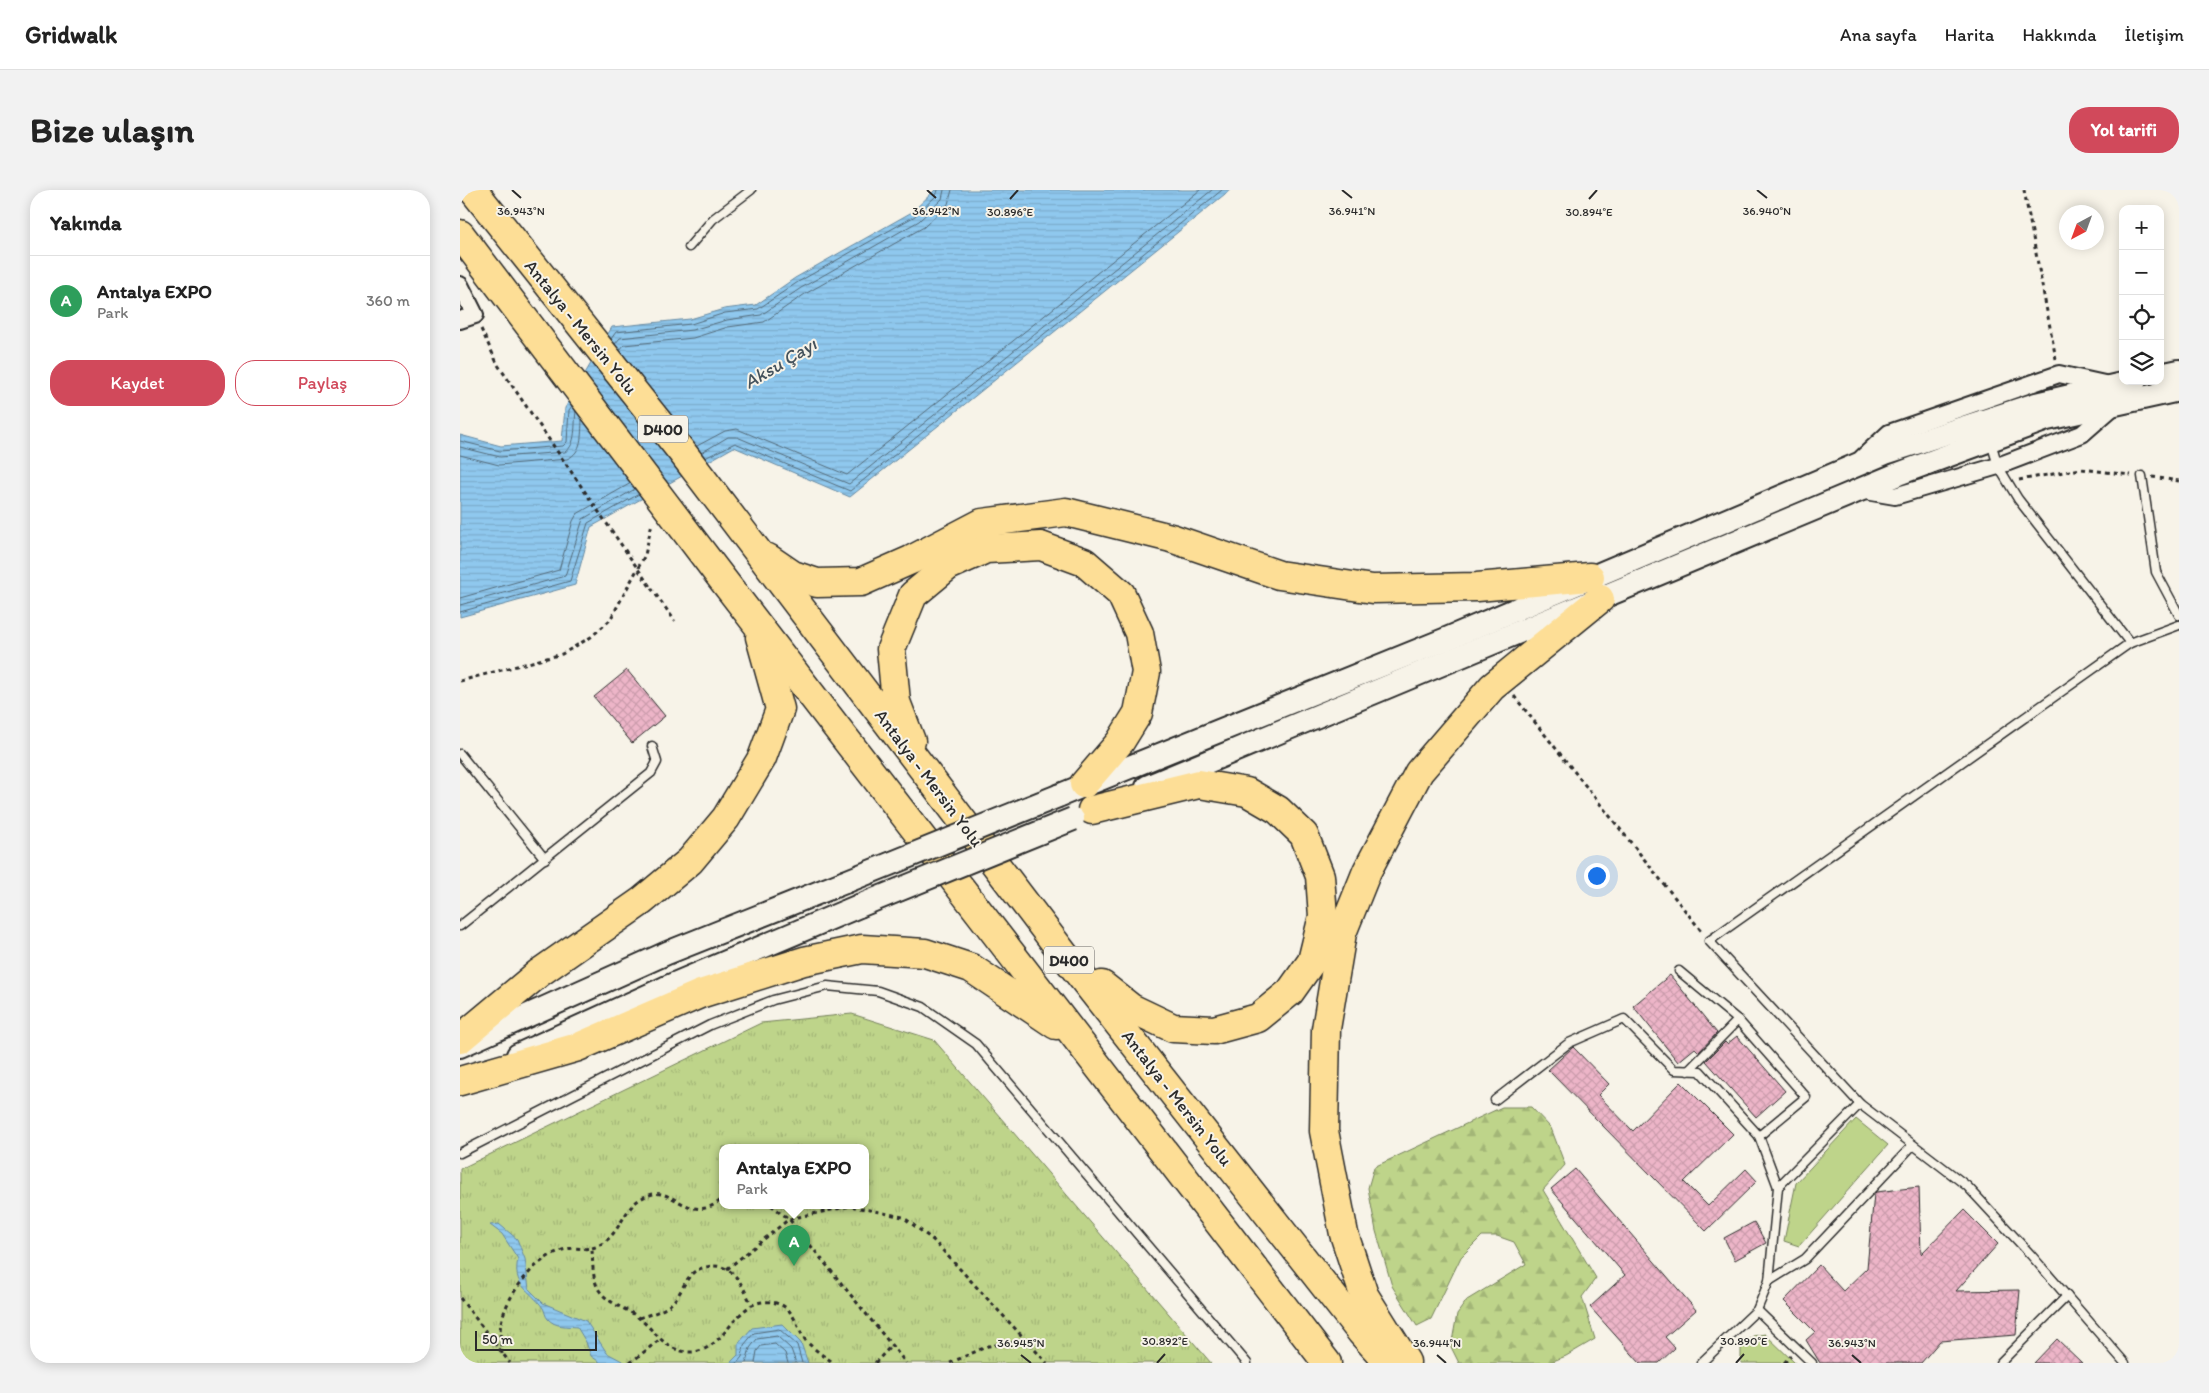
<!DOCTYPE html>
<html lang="tr">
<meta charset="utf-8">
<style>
body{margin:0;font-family:Itim,sans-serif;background:#f2f2f2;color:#222}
.controls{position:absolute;right:15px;top:15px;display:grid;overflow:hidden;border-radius:10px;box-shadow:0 2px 12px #0003}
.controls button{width:45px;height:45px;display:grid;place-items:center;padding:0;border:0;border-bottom:1px solid #e0e0e0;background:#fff;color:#222;font:25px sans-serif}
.compass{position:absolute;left:1599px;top:15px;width:45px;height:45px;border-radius:50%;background:#fff;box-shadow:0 2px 12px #0003;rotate:221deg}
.scale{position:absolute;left:15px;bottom:12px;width:122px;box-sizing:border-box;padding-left:5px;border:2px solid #2b2b2b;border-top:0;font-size:14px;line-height:18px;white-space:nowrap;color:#2b2b2b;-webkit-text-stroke:4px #f7f3e8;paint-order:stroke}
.you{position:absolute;left:1136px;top:685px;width:18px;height:18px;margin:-12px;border:4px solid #fff;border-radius:50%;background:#1a73e8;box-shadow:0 0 0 8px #1a73e833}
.badge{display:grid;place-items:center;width:32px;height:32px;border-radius:50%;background:#d1495b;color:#fff;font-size:16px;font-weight:700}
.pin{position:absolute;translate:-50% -41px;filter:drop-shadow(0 1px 2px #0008)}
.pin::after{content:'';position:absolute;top:26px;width:18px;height:15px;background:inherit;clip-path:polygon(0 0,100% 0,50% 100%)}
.popup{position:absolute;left:259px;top:954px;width:150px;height:65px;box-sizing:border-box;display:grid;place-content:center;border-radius:10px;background:#fff;filter:drop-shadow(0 1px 4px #0005);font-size:16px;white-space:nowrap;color:#767676}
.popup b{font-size:19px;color:#222}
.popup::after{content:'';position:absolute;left:50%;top:100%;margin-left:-10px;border:10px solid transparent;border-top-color:#fff}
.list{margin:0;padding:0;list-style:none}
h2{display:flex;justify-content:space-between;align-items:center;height:65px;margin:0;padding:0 20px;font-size:21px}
h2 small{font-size:16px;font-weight:400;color:#767676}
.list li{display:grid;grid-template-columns:32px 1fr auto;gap:15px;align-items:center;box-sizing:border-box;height:90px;padding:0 20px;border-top:1px solid #e0e0e0}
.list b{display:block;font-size:19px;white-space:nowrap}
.list p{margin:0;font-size:16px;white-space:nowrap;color:#767676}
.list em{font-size:16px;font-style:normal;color:#767676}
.actions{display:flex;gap:10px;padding:15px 20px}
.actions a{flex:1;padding:11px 0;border:1px solid #d1495b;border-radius:20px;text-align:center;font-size:18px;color:#d1495b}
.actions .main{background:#d1495b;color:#fff}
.icon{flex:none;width:28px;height:28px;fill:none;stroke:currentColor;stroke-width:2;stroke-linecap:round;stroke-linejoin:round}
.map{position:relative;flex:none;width:1719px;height:1173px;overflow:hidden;border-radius:20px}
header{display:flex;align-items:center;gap:30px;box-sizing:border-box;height:70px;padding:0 25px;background:#fff;border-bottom:1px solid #e0e0e0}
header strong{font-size:24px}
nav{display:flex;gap:28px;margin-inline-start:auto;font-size:18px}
.intro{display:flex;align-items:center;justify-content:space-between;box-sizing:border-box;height:120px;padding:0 30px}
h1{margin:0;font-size:35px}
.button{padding:12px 22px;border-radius:20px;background:#d1495b;color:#fff;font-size:18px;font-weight:700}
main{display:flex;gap:30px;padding:0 30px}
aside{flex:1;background:#fff;border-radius:20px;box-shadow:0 2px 12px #0003}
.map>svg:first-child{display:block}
.grass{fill:#bed48a;stroke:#74805a}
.forest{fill:url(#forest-firs);stroke:#74805a}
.park{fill:url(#park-tufts);stroke:#74805a;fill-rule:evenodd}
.water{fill:url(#water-rules);stroke:#6789a0}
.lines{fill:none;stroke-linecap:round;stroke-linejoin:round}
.shore{stroke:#536a79;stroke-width:1}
.building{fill:url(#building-cross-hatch);stroke:#2b2b2b}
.lane-casing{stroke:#2b2b2b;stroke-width:11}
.street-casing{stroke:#2b2b2b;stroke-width:20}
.secondary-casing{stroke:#2b2b2b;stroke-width:26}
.highway-casing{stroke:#2b2b2b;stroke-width:31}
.path{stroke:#2b2b2b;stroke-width:3;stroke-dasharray:4 4;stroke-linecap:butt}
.lane{stroke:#f7f3e8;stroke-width:8}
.street{stroke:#f7f3e8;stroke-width:16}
.secondary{stroke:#f7f3e8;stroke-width:22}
.highway{stroke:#fdde96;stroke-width:28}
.secondary-bridge-casing{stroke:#2b2b2b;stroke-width:26;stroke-linecap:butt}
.path-bridge{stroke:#2b2b2b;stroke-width:3;stroke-dasharray:4 4;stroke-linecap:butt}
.secondary-bridge{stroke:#f7f3e8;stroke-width:22}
.ticks{fill:none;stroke:#2b2b2b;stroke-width:2}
.labels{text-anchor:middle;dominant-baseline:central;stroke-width:4;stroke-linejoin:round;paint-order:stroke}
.shield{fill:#f7f3e8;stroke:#686764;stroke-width:1}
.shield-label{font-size:16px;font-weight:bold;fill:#2b2b2b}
.street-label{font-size:18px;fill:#2b2b2b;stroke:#f7f3e8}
.water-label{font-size:19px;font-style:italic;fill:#44525c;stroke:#f7f3e8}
.ticks-label{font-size:12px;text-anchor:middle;fill:#2b2b2b;stroke:#f7f3e8;stroke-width:4;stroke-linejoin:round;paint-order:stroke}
</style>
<header>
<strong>Gridwalk</strong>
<nav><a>Ana sayfa</a><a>Harita</a><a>Hakkında</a><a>İletişim</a></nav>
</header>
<div class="intro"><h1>Bize ulaşın</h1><a class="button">Yol tarifi</a></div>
<main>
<aside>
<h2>Yakında<small></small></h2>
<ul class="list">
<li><span class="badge" style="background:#2e9e5b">A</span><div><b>Antalya EXPO</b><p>Park</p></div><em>360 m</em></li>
</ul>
<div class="actions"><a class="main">Kaydet</a><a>Paylaş</a></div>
</aside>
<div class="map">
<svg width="1719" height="1173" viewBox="0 0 1719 1173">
<defs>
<pattern id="forest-firs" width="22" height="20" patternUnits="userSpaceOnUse" patternTransform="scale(1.25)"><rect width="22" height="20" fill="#bed48a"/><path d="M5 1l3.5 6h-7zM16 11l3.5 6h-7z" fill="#a3b677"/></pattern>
<pattern id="park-tufts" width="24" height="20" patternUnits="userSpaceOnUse" patternTransform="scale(1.25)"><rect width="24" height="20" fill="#bed48a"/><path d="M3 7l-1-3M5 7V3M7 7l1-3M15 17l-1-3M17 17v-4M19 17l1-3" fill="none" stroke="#a3b677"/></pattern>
<pattern id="water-rules" width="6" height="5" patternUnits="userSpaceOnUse" patternTransform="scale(1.25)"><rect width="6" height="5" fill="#8fc8ee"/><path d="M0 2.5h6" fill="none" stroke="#7caccc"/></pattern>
<pattern id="building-cross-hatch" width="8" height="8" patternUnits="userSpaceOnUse" patternTransform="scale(1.25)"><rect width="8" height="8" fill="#edb5c8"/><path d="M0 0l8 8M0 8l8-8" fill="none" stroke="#cb9cac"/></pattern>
</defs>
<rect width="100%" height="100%" fill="#f7f3e8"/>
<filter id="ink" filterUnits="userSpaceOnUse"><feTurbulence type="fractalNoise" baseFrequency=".02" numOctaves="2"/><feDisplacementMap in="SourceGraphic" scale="10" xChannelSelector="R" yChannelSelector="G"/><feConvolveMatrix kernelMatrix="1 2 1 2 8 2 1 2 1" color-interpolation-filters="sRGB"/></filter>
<g filter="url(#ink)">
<!-- grass -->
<g class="grass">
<polygon points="1396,929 1428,955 1339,1056 1324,1051 1336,993"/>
<polygon points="1305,1144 1335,1173 1281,1173 1281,1158 1293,1146"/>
</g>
<!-- forest -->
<polygon class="forest" points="1042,917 1071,917 1091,938 1105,975 1083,1000 1136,1088 1122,1107 1135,1149 1106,1166 1088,1173 999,1173 991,1157 997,1124 1007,1110 1066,1074 1054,1052 1037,1046 1022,1046 1001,1067 971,1129 957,1136 932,1096 916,1041 908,998 914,977"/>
<!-- park -->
<path class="park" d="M392,824L474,850L751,1173H0V979L301,833ZM263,957H405V1015H263Z"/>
<!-- water -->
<g class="water">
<polygon points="475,0 770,0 390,307 274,257 131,337 115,395 0,427 0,245 41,256 102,251 105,218 152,137 230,129 264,119 296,115 335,88 452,22"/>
<path d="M39,1034L57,1049L65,1069L69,1099L83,1113L126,1131L147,1163L166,1173H141L131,1166L126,1152L117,1137C107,1136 95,1137 88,1129C85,1126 85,1121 83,1118C69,1098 52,1097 58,1069L42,1044L30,1035Z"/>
<polygon points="322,1134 341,1153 348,1173 270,1173 278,1165 278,1154 292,1138"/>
</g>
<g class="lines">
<!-- shore -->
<g class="shore">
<polyline points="151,149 156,142 231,134 265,123 298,119 338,92 455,26 476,6 478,0"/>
<polyline points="155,154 160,148 232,140 267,130 301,125 341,98 459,31 482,9 484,0"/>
<polyline points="160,160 164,155 233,148 268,137 304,132 345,104 464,37 488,14 492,0"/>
<polyline points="0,251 40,261 103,256 107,252 109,220 112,216"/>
<polyline points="237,256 265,241 277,239 387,285 740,0"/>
<path d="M0,257L40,267L105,262C117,255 114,234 116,221"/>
<polyline points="241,263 268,247 277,247 389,294 752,0"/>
<path d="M0,265L39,275L107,269C123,262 121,245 122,230"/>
<polyline points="245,268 275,253 390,301 762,0"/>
<polyline points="0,408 99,380 113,331 117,324 171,293"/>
<polyline points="0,415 105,386 123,329 175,299"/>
<polyline points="0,422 110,391 128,333 179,304"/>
<polyline points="277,1173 282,1167 284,1155 294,1143 319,1139 337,1155 342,1173"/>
<polyline points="286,1173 290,1158 297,1149 317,1146 331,1159 336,1173"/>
<polyline points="295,1173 297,1161 301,1156 315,1154 325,1163 328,1173"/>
</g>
</g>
<!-- building -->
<g class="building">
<polygon points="167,480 205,526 172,553 134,507"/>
<polygon points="1210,785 1257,843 1239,862 1235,858 1218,872 1173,816"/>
<polygon points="1277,846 1325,901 1296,927 1246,871 1265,852 1267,854"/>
<polygon points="1113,857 1149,894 1138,905 1173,941 1221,892 1273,944 1224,992 1248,1016 1286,979 1297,991 1246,1041 1088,880"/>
<polygon points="1115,979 1236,1120 1205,1147 1215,1158 1199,1173 1180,1173 1130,1117 1165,1085 1091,999"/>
<polygon points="1459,997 1461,1064 1504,1020 1538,1054 1496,1101 1560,1100 1556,1145 1480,1151 1461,1173 1360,1173 1346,1150 1355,1142 1324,1111 1359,1075 1383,1101 1407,1078 1414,1004 1416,1002"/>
<polygon points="1294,1032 1306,1053 1275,1070 1264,1048"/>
<polygon points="1597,1149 1622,1173 1574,1173"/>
</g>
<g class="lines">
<defs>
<g id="lane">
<polyline points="229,57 253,29 291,0"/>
<polyline points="1531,252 1538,276 1558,309 1670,453 1249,751 1400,914 1507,996 1571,1065 1665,1173"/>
<polyline points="1682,286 1696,382 1719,425"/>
<polyline points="1670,453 1719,435"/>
<polyline points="0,564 85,669"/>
<polyline points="0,736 191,583 197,572 192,556"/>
<polyline points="1219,781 1278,830"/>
<polyline points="1228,881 1278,830 1346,907 1299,946"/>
<polyline points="1035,910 1109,853 1164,829 1214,880 1240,881 1299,946 1318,997"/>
<polyline points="0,963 250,835 313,810 367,796 418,801 463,817 516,854 787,1173"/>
<polyline points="1309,1091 1345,1069 1453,955"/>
<polyline points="1297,1120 1352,1173"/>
<polyline points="1241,1173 1297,1120 1309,1091 1318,997 1400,914"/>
<polyline points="1540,1173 1607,1106"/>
</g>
<g id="street">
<polyline points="0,95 15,125 0,130"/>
<polyline points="1402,268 1429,243 1599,184 1649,195"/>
<polyline points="1400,300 1435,306 1538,276 1622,244 1654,216"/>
</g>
<g id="secondary">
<polyline points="1700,185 1719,181"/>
<polyline points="687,597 1438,284 1587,229 1719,200"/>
<polyline points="598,606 984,450 1425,263 1576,214 1675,191"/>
<polyline points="0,856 207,763 385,692"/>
<polyline points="58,865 205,798 399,716"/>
</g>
<g id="highway">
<polyline points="13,0 222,262 609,771 901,1142 929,1173"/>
<polyline points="0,44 256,381 867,1173"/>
<polyline points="308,368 333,385 357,393 401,392 451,370 522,333 606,322 711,348 819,385 913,399 1017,397 1130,387"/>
<polyline points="451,551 436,512 431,459 453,405 488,376 526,359 581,356 624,372 661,404 679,443 686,482 678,523 660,552 624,594"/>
<polyline points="632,620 739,594 787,602 818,620 844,645 860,686 863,726 852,771 830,802 798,828 754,840 713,838 671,818 642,795"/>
<polyline points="0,849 79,783 182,711 230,671 266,628 302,568 320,519 300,447"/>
<polyline points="0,891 118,857 240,804 344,771 402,759 465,763 511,778 596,835"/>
<polyline points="946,1172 904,1105 884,1044 864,941 866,839 882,743 907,681 959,582 1032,497 1140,409"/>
</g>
</defs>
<!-- lane casing -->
<use href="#lane" class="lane-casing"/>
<!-- street casing -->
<use href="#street" class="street-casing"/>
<!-- secondary casing -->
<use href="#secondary" class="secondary-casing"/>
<!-- highway casing -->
<use href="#highway" class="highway-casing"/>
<!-- path -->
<g class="path">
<polyline points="1564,0 1596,169"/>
<polyline points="21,139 38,175"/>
<polyline points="1692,287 1719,291"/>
<polyline points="1559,290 1621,279 1671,285"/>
<polyline points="191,398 215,431"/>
<polyline points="0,491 102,464 131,447 150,430 185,365 192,333"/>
<polyline points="1054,506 1243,743"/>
<polyline points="311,1015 329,1029 446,1173"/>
<path d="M132,1060C133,1073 132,1089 139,1100C149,1115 167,1118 179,1128C196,1142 207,1163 232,1162C270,1160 276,1099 319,1114C336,1120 337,1141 347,1152C355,1160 365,1167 374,1173"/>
<polyline points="267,1079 329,1029 390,1016 443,1027 473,1050 587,1173"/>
<polyline points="0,1108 50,1173"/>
<path d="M179,1128C190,1124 202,1122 211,1114C221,1105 224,1090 234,1082C239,1078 246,1077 252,1076C275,1075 283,1097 291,1114"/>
<path d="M42,1164C41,1154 39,1142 41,1133C47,1104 76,1066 106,1059C121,1056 128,1063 143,1053C165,1038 163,1011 193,1004C214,999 233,1036 263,1008"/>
<polyline points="170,1173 199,1150"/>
<polyline points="415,1173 432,1155"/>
<polyline points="490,1173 528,1156 565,1151"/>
<polyline points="1324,1173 1331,1166"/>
</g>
<!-- lane -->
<use href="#lane" class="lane"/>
<!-- street -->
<use href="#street" class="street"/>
<!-- secondary -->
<use href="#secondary" class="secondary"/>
<!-- highway -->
<use href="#highway" class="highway"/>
<defs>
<g id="secondary-bridge">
<polyline points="385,692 598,606"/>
<polyline points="399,716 613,629"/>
</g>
</defs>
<!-- secondary-bridge casing -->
<use href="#secondary-bridge" class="secondary-bridge-casing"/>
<!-- path-bridge -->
<polyline class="path-bridge" points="38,175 191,398"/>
<!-- secondary-bridge -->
<use href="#secondary-bridge" class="secondary-bridge"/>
</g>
</g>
<!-- ticks -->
<path class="ticks" d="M52,0L61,8M467,0L476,8M882,0L892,8M1297,0L1307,8M550,9L558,0M1129,9L1137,0M561,1165L571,1173M977,1165L986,1173M1392,1165L1401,1173M697,1173L705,1164M1276,1173L1284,1164"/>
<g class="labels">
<!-- shield labels -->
<g class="shield">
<rect x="178" y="225.5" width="50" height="27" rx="4"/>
<rect x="584" y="756.5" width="50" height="27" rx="4"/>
</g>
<g class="shield-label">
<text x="203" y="239">D400</text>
<text x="609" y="770">D400</text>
</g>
<!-- street labels -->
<g class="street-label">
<text transform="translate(121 137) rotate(51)">Antalya - Mersin Yolu</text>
<text transform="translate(469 588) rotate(53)">Antalya - Mersin Yolu</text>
<text transform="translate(717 908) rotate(52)">Antalya - Mersin Yolu</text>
</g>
<!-- water labels -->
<g class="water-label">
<text transform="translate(320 173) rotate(-31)">Aksu Çayı</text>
</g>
</g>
<g class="ticks-label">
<text x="61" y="25">36.943°N</text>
<text x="476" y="25">36.942°N</text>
<text x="892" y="25">36.941°N</text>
<text x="1307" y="25">36.940°N</text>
<text x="550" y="26">30.896°E</text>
<text x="1129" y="26">30.894°E</text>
<text x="705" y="1155">30.892°E</text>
<text x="1284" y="1155">30.890°E</text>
<text x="561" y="1157">36.945°N</text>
<text x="977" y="1157">36.944°N</text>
<text x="1392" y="1157">36.943°N</text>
</g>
</svg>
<div class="controls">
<button>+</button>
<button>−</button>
<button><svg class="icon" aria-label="locate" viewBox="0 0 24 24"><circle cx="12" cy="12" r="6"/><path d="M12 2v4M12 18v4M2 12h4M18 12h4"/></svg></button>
<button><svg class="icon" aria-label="layers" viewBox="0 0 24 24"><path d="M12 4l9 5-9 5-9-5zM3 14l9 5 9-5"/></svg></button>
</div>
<svg class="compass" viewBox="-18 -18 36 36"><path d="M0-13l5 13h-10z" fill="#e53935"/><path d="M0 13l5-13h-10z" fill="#767676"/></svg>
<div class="scale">50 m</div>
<div class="you"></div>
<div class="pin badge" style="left:334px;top:1076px;background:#2e9e5b">A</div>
<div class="popup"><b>Antalya EXPO</b>Park</div>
</div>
</main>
